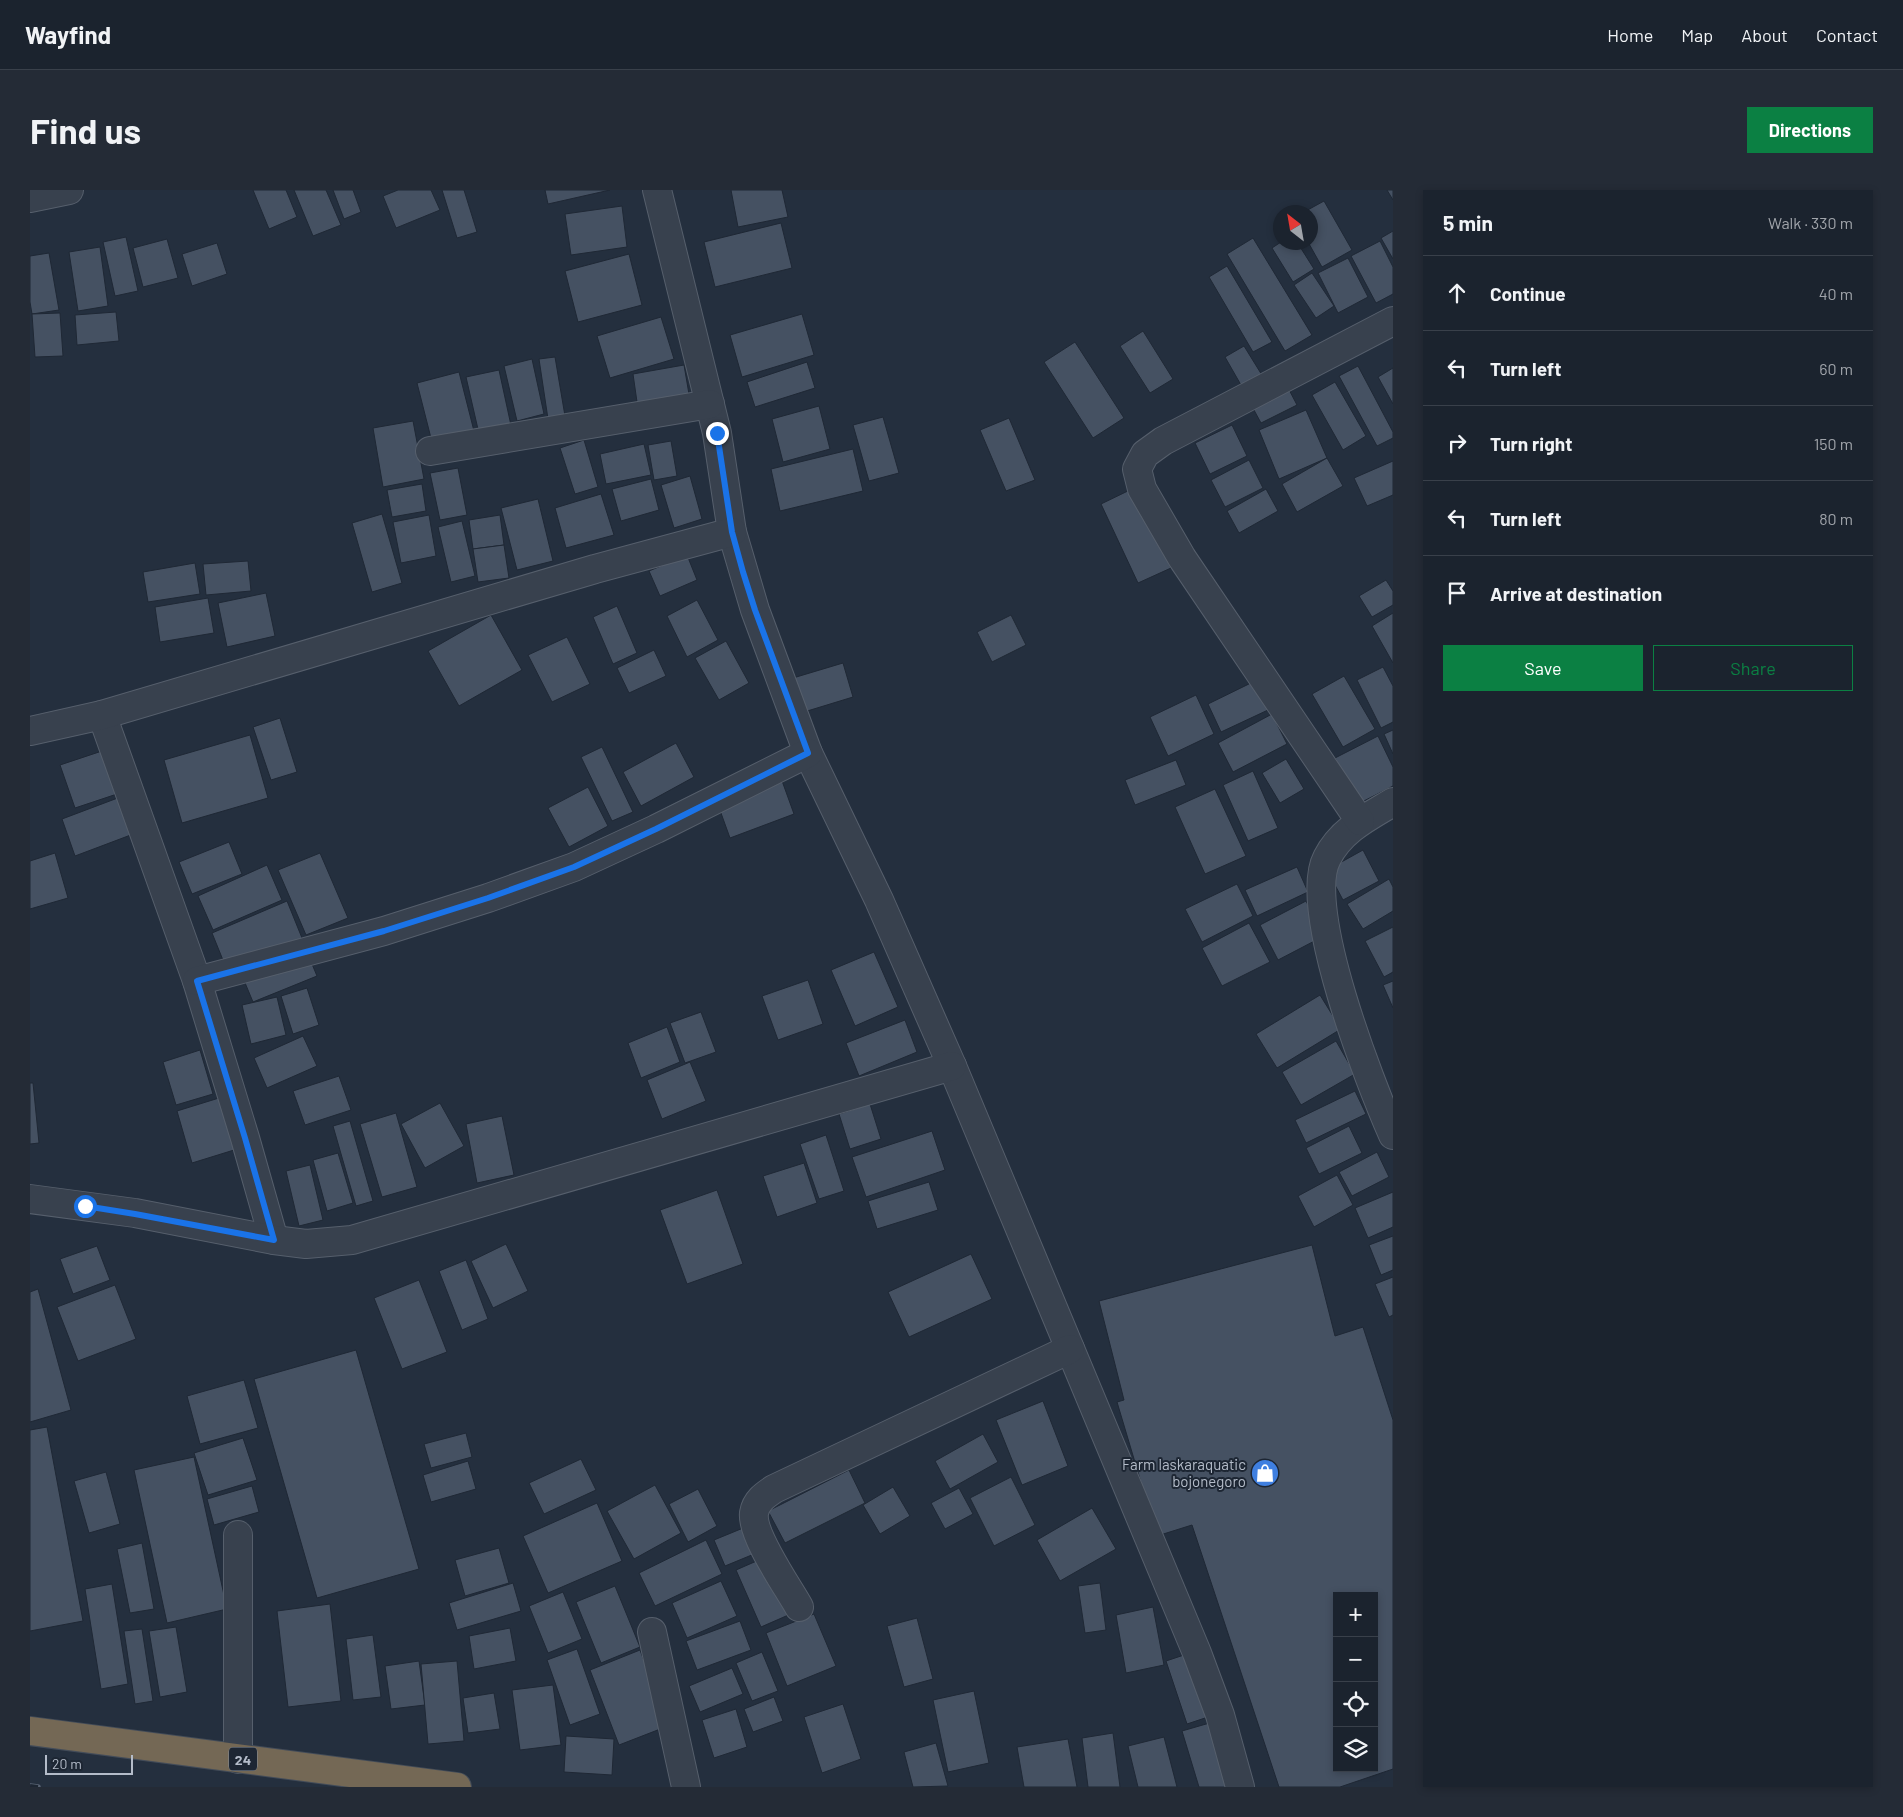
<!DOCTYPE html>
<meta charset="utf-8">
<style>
body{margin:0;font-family:Barlow,sans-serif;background:#242b36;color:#f1f3f6}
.controls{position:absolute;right:15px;bottom:15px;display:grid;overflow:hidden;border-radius:0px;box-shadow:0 2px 8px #0003}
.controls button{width:45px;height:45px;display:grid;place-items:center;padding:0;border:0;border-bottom:1px solid #39404a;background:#1b232e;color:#f1f3f6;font:25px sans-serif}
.compass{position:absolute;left:1243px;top:15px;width:45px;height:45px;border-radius:50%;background:#1b232e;box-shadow:0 2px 8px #0003;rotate:329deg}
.scale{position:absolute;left:15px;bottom:12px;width:88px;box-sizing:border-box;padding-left:5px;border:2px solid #b4bcc9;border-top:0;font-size:14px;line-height:18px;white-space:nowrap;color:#b4bcc9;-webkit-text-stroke:4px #1d2633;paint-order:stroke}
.stop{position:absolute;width:15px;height:15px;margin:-11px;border:4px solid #1a73e8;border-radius:50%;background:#fff}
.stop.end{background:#1a73e8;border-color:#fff;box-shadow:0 1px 5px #0008}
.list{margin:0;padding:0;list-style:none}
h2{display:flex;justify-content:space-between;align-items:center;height:65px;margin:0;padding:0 20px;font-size:21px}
h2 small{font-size:16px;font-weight:400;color:#a0a4aa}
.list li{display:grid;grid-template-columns:32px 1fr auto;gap:15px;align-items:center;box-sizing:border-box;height:75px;padding:0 20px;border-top:1px solid #39404a}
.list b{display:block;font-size:19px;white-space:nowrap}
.list em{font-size:16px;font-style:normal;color:#a0a4aa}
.actions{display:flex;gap:10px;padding:15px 20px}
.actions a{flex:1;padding:11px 0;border:1px solid #0b8043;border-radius:0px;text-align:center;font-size:18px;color:#0b8043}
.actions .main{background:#0b8043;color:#fff}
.icon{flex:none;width:28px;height:28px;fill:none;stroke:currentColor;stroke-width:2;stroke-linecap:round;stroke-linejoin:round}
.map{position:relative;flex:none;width:1363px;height:1597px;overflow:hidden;border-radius:0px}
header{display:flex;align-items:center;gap:30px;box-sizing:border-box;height:70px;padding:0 25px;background:#1b232e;border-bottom:1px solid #39404a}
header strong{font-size:24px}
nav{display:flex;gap:28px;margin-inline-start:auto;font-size:18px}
.intro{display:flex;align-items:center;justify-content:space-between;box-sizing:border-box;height:120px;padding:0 30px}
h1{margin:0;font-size:35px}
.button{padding:12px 22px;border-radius:0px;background:#0b8043;color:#fff;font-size:18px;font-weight:700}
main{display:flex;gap:30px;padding:0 30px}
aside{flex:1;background:#1b232e;border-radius:0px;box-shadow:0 2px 8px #0003}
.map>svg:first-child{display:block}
.building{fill:#455162;stroke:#1f2835;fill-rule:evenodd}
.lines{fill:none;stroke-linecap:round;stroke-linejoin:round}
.minor-casing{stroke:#565f6c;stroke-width:30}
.highway-casing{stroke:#434c59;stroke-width:30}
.minor{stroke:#38414e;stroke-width:28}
.highway{stroke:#746855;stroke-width:28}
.rail-casing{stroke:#5a6575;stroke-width:5.5}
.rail{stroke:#1d2633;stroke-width:4;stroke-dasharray:11;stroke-linecap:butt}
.route{stroke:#1a73e8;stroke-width:6}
.labels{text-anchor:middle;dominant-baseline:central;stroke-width:4;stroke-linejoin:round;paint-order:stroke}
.shield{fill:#1d2633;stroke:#878f9c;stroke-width:1}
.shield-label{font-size:14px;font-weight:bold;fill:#b4bcc9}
.poi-label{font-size:15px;fill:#b4bcc9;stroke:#1d2633;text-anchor:end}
</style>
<header>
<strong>Wayfind</strong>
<nav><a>Home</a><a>Map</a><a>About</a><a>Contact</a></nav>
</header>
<div class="intro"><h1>Find us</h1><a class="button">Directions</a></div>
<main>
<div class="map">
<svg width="1363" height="1597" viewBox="0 0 1363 1597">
<rect width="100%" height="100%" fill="#242f3e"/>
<!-- building -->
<g class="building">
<polygon points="223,0 256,0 267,27 239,39"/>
<polygon points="264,0 296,0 311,35 283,46"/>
<polygon points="303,0 323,0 331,22 314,29"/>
<polygon points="368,0 401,0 410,20 366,38 353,6"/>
<polygon points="412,0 434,0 447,42 427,48"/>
<polygon points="515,0 580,0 518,14"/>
<polygon points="701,0 752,0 758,27 708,37"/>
<polygon points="1357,0 1363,0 1363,10"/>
<polygon points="1294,11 1322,60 1292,77 1278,52 1280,52 1280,22 1274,22"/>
<polygon points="592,16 597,57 541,65 535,24"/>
<polygon points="751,33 762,78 685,97 674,52"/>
<polygon points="1363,41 1363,69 1351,48"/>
<polygon points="96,47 108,101 85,106 73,52"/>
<polygon points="1223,48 1282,145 1255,161 1197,64"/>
<polygon points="137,49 148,88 113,97 103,58"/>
<polygon points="1350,51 1363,77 1363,104 1346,113 1321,66"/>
<polygon points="1251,52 1267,52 1284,79 1263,92 1242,58"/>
<polygon points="187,53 197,84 162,96 152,64"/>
<polygon points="70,57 78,116 48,121 39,62"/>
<polygon points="19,63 29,120 2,124 0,112 0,66"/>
<polygon points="599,64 612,115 548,132 535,81"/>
<polygon points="1318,68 1338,107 1308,123 1288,83"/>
<polygon points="1197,76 1242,152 1223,162 1179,87"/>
<polygon points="1282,83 1304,116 1286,128 1264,95"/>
<polygon points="86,122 89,151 47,155 45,125"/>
<polygon points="30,123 33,166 5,167 2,124"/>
<polygon points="772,124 784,165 712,187 700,145"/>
<polygon points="631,127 644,169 580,188 567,146"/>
<polygon points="1113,141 1143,189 1120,203 1090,156"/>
<polygon points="1045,152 1094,228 1063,248 1014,172"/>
<polygon points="1214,156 1235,190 1215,202 1195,167"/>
<polygon points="525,167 535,226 518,229 509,169"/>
<polygon points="502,169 514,224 487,231 474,176"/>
<polygon points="777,172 785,198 725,217 717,192"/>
<polygon points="654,175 660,210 608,219 603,184"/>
<polygon points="1328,176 1363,242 1363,248 1347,256 1309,186"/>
<polygon points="1363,178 1363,214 1348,187"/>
<polygon points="469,180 482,240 450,248 436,187"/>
<polygon points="429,182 445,245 403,256 387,193"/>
<polygon points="1254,190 1267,215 1231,233 1218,209"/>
<polygon points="1305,192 1336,246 1313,260 1282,205"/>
<polygon points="789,216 800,259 753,272 742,229"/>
<polygon points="1276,220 1297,268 1249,289 1229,240"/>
<polygon points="853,227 869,283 839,291 823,235"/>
<polygon points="979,228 1005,290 976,301 950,240"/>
<polygon points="383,231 394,289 353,297 343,238"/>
<polygon points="1202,235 1217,266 1180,284 1165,253"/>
<polygon points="554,250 568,297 545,304 530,258"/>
<polygon points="641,251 647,286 624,290 618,255"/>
<polygon points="614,254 621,285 576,294 570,264"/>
<polygon points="823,259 833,301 750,321 741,279"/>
<polygon points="1297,268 1313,296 1267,322 1252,294"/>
<polygon points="1219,270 1233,298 1195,317 1181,290"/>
<polygon points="1363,271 1363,305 1337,316 1324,288"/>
<polygon points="428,278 437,325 410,330 400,283"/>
<polygon points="660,286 672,329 644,338 631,295"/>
<polygon points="621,289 629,320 591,331 582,299"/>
<polygon points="392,294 396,321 362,327 357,300"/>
<polygon points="1104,298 1141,378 1108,393 1071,314"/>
<polygon points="1236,299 1248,321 1209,343 1197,321"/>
<polygon points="571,304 584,345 536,358 525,318"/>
<polygon points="508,309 523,371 487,380 471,318"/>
<polygon points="352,324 372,393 342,402 322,333"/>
<polygon points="399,325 406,366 371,373 363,332"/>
<polygon points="470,325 474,355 443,359 439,330"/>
<polygon points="432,331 445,386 421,392 408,337"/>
<polygon points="474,355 479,388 448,392 443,359"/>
<polygon points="657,365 667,390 630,406 619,381"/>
<polygon points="218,371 221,401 176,405 173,374"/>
<polygon points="165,373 170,404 118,412 113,382"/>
<polygon points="1356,390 1363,401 1363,415 1342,427 1329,406"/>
<polygon points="236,403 245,446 197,457 188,413"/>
<polygon points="178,408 184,443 130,452 125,417"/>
<polygon points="667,410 688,450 657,467 637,426"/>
<polygon points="587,416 607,463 583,474 563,427"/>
<polygon points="1363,423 1363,473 1342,436"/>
<polygon points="461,425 492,480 429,516 398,461"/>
<polygon points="981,425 996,455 962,472 947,442"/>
<polygon points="537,447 560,494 522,512 498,465"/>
<polygon points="696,451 719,493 689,510 665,468"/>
<polygon points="624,460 636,486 599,503 587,478"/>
<polygon points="813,473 823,507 774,522 763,488"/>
<polygon points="1353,477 1363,496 1363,532 1351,538 1327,490"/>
<polygon points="1314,486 1345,539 1313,557 1282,504"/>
<polygon points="1225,491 1238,520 1191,542 1178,514"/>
<polygon points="1166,505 1184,544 1138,566 1120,527"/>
<polygon points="1242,524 1257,554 1203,582 1188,553"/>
<polygon points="250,528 267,582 241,590 223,537"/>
<polygon points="1363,540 1363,564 1354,544"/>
<polygon points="220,545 238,608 152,633 134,570"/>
<polygon points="1348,546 1363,577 1363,596 1328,614 1305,568"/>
<polygon points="646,553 664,587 611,616 593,582"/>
<polygon points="572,557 603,622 582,631 551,567"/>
<polygon points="78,559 93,602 45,618 30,575"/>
<polygon points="1256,569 1274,599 1250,613 1232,583"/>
<polygon points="1146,570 1156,595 1105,615 1095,590"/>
<polygon points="1223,581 1248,638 1218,651 1193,595"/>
<polygon points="751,588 764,624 700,648 687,612"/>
<polygon points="558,597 578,636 539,657 518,618"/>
<polygon points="1185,599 1216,666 1175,684 1145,617"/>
<polygon points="93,606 106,643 45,666 32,629"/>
<polygon points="199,652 212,684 162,704 149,672"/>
<polygon points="1333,660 1349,691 1313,710 1297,680"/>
<polygon points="25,663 38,708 0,719 0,671"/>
<polygon points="290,663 318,728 276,745 248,680"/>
<polygon points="237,675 252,710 183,740 168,706"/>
<polygon points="1267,677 1278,702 1227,726 1215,700"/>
<polygon points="1359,689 1363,697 1363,721 1333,739 1317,714"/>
<polygon points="1207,694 1223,726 1172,752 1155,719"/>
<polygon points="257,711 272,748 197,780 182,743"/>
<polygon points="1276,711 1294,746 1248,770 1230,735"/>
<polygon points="1219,733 1240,772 1192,796 1172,758"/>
<polygon points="1363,737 1363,782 1354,787 1335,751"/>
<polygon points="277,762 287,786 223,812 213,788"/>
<polygon points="844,762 868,817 825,836 801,780"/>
<polygon points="778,790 793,834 748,850 732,806"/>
<polygon points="1363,791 1363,818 1353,795"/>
<polygon points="277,798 289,835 263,844 251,806"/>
<polygon points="1290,805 1311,839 1247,878 1226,844"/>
<polygon points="247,807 256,845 221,854 212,815"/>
<polygon points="671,822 686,862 655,873 640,833"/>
<polygon points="875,830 887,862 829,886 816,853"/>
<polygon points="637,837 650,872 611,888 598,853"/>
<polygon points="273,846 287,876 237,898 224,868"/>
<polygon points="1306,851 1325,884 1271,915 1252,882"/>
<polygon points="170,860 183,904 146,915 133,872"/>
<polygon points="660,872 676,911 632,929 617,890"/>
<polygon points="309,886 321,920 275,935 263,901"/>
<polygon points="0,893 3,893 9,953 0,954"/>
<polygon points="1325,901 1336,924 1276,953 1265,930"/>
<polygon points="189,908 204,960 162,973 147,921"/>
<polygon points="410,913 434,956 395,978 371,934"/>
<polygon points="840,914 851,949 820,959 809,924"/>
<polygon points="366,923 387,997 352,1007 330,934"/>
<polygon points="472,926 484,985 447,993 436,934"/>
<polygon points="320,931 343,1011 326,1016 303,936"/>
<polygon points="1319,936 1332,963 1289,984 1276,958"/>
<polygon points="902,941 915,980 836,1007 822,967"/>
<polygon points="796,945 814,1001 789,1009 770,954"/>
<polygon points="1347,962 1359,987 1322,1006 1309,982"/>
<polygon points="308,963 323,1013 297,1021 283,970"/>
<polygon points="774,973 787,1013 747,1027 733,986"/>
<polygon points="280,975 293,1030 269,1036 256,981"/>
<polygon points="1307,985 1323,1015 1284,1037 1268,1006"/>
<polygon points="899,992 908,1020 847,1039 838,1011"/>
<polygon points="687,1000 713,1074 657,1094 630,1020"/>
<polygon points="1363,1002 1363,1037 1338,1048 1325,1018"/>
<polygon points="1363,1046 1363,1080 1351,1085 1339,1055"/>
<polygon points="476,1054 498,1101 463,1118 441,1071"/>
<path d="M1282,1055L1305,1146L1333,1137L1363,1230V1579L1310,1597H1249L1162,1335L1127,1346L1087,1212L1094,1210L1069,1111ZM1307,1406H1344V1578H1307Z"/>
<polygon points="67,1056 80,1090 43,1104 30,1069"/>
<polygon points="941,1064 962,1109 879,1147 858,1102"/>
<polygon points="436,1070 458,1129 432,1140 409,1081"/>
<polygon points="1363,1087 1363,1125 1359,1127 1345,1094"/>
<polygon points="389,1090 417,1162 372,1179 344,1108"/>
<polygon points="85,1095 106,1149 48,1171 27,1117"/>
<polygon points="8,1099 41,1220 0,1232 0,1102"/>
<polygon points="326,1160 389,1379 287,1408 224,1189"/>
<polygon points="214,1190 228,1238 170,1254 157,1206"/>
<polygon points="1013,1211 1038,1276 992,1295 966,1230"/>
<polygon points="17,1237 53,1431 0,1441 0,1240"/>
<polygon points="436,1243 442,1267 401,1278 394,1254"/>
<polygon points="953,1244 968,1272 920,1299 905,1271"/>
<polygon points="213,1248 227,1290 178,1305 164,1263"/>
<polygon points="164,1267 197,1419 137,1433 104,1280"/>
<polygon points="551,1269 566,1300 514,1324 499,1293"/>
<polygon points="438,1271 446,1299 401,1312 393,1285"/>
<polygon points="819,1280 835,1313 755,1353 738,1321"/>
<polygon points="76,1282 90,1334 59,1343 44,1291"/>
<polygon points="981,1287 1005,1335 964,1356 940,1308"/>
<polygon points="625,1295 651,1343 604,1369 577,1321"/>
<polygon points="222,1296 229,1322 184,1335 177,1309"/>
<polygon points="863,1297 880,1326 850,1344 833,1315"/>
<polygon points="929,1298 943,1324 915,1339 901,1313"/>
<polygon points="668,1299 687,1336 658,1352 639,1314"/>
<polygon points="567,1313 592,1371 518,1403 493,1346"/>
<polygon points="1062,1318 1086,1359 1030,1391 1007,1350"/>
<polygon points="718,1336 729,1362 695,1376 684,1350"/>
<polygon points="676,1350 692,1384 625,1416 609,1383"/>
<polygon points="112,1353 124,1419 100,1423 87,1359"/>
<polygon points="469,1358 479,1393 435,1406 425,1370"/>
<polygon points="738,1366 763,1423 731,1437 706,1380"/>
<polygon points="691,1391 707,1426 657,1448 642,1413"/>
<polygon points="483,1393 491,1421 427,1440 419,1413"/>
<polygon points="1070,1393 1076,1440 1055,1443 1048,1396"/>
<polygon points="82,1394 98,1494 71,1499 55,1399"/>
<polygon points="585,1396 610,1457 571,1473 546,1412"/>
<polygon points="533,1402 552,1449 518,1463 499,1416"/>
<polygon points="300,1414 311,1511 258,1517 247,1421"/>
<polygon points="1123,1417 1134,1475 1096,1483 1086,1425"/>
<polygon points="784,1424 806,1476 757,1496 736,1443"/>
<polygon points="887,1428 903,1489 874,1497 857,1436"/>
<polygon points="710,1431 721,1460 667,1480 656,1451"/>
<polygon points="146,1437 157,1502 130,1507 119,1441"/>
<polygon points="480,1438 486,1471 444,1479 439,1446"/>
<polygon points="112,1439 123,1511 105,1514 94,1441"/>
<polygon points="343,1445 351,1507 323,1510 316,1449"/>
<polygon points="547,1459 570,1524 540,1535 517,1470"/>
<polygon points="610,1460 638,1536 589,1555 560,1480"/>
<polygon points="732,1462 748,1501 722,1511 706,1473"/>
<polygon points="1160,1463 1181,1526 1157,1534 1136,1471"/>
<polygon points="389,1471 395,1515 361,1519 355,1476"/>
<polygon points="427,1471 434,1551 398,1554 391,1474"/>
<polygon points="702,1478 713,1504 670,1522 659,1496"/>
<polygon points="523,1495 531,1555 490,1560 482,1500"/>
<polygon points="944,1501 959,1573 918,1582 903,1510"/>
<polygon points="464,1503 470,1539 438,1543 433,1508"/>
<polygon points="744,1507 753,1531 723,1542 714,1519"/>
<polygon points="813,1514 831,1569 792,1583 774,1527"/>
<polygon points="706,1519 717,1557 684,1568 672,1530"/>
<polygon points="1183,1532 1203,1597 1169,1597 1152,1541"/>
<polygon points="1083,1543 1090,1597 1058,1597 1052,1548"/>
<polygon points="536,1546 584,1549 582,1585 534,1582"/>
<polygon points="1134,1547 1147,1597 1108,1597 1098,1556"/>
<polygon points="1038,1549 1047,1597 994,1597 987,1557"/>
<polygon points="906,1553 918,1596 883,1597 874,1562"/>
</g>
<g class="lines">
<defs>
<g id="minor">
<polyline points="627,0 687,243 702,342 725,420 778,563 849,710 922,876 1167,1463 1190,1525 1210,1597"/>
<polyline points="0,8 39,0"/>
<polyline points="400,261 680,214"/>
<polyline points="72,525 167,791 215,948 244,1050"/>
<polyline points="0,541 72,525 565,379 702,342"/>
<path d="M1363,612C1338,627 1311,640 1297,668C1271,717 1340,893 1363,945"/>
<polyline points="1330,631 1152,368 1112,299 1107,279 1115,264 1133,251 1363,131"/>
<polyline points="167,791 354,741 458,708 544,677 626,639 778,563"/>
<polyline points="0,1009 105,1023 244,1050 276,1054 322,1050 922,876"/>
<polyline points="208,1345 208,1569"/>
<path d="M769,1417C758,1397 721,1345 724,1323C726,1311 735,1305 744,1299L1040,1159"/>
<polyline points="622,1442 656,1597"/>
</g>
<polyline id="highway" points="0,1541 427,1597"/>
</defs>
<!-- minor casing -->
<use href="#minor" class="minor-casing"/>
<!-- highway casing -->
<use href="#highway" class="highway-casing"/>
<!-- minor -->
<use href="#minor" class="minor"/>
<!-- highway -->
<use href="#highway" class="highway"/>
<defs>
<polyline id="rail" points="0,1596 8,1597"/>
</defs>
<!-- rail casing -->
<use href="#rail" class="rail-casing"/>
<!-- rail -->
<use href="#rail" class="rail"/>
</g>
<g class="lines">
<!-- route -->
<polyline class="route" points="55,1016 105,1024 244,1050 215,948 167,791 354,741 458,708 544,677 626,639 778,563 725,420 713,382 702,342 687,243"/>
</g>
<!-- icons -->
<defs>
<symbol id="shop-disc" viewBox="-11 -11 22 22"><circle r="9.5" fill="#3f7fe0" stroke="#1d2633"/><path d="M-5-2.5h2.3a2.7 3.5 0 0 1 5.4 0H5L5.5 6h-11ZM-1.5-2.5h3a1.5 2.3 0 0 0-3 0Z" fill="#fff"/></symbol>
</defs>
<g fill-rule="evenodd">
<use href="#shop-disc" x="1219" y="1267" width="32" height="32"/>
</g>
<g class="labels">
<!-- shield labels -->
<rect class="shield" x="199" y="1557.5" width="28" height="23" rx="4"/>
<g class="shield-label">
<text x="213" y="1569">24</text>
</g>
<!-- poi labels -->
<g class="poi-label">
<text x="1216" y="1274">Farm laskaraquatic<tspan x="1216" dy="17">bojonegoro</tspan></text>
</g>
</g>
</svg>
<div class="controls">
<button>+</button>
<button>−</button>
<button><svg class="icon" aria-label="locate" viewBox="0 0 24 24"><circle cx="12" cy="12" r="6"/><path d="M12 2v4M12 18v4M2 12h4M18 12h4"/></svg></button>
<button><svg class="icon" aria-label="layers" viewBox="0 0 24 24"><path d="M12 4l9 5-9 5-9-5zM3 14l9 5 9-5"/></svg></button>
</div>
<svg class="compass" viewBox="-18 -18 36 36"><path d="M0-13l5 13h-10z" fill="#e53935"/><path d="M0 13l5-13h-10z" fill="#a0a4aa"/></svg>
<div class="scale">20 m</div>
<div class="stop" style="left:55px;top:1016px"></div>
<div class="stop end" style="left:687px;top:243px"></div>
</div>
<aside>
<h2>5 min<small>Walk · 330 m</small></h2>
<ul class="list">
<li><svg class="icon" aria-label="ahead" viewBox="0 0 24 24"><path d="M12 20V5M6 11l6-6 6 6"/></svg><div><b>Continue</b></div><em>40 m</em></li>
<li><svg class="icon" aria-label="left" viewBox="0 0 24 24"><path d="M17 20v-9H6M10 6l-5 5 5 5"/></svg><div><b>Turn left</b></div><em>60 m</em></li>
<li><svg class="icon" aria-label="right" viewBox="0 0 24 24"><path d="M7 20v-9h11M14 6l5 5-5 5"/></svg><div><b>Turn right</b></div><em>150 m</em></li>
<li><svg class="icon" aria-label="left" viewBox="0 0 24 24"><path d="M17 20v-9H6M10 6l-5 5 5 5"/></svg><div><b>Turn left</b></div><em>80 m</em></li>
<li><svg class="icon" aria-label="arrive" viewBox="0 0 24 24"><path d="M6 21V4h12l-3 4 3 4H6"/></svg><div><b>Arrive at destination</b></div></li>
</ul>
<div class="actions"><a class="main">Save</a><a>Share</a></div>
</aside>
</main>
